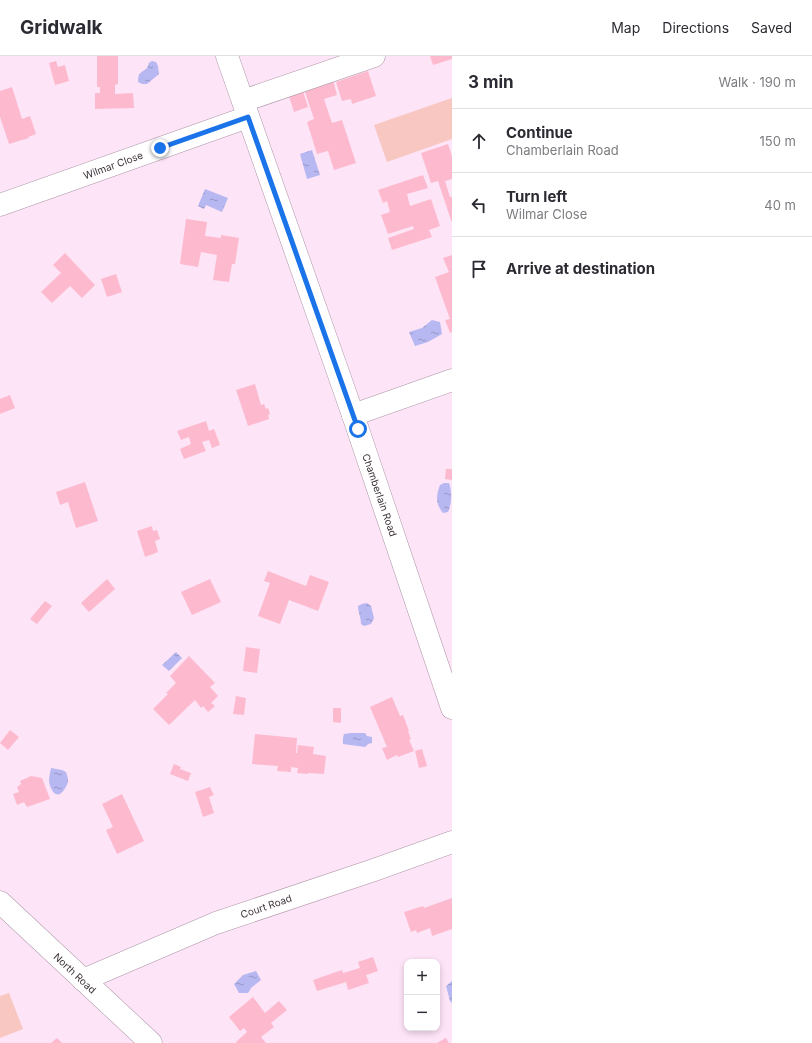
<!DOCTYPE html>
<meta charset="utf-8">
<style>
body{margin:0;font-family:Inter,sans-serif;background:#f7f7f7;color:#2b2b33}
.controls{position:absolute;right:12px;bottom:12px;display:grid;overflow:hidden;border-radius:8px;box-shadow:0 2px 6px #0003}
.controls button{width:36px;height:36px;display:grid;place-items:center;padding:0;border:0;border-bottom:1px solid #e1e1e2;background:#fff;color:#2b2b33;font:20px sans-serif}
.stop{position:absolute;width:12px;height:12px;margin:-9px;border:3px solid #1a73e8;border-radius:50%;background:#fff}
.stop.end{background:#1a73e8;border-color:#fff;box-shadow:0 1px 4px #0008}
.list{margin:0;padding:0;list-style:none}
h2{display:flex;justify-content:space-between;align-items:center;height:52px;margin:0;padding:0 16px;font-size:17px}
h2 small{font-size:13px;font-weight:400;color:#7c7c81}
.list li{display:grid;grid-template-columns:26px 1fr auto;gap:12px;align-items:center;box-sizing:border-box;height:64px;padding:0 16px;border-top:1px solid #e1e1e2}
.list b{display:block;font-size:15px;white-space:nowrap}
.list p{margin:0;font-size:13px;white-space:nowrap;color:#7c7c81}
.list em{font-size:13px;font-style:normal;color:#7c7c81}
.icon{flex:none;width:22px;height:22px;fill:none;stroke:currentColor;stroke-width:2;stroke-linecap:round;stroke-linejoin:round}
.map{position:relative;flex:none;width:452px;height:987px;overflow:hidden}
header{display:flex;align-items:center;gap:24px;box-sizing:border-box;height:56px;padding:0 20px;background:#fff;border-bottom:1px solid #e1e1e2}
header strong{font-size:19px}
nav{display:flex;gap:22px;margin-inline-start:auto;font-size:14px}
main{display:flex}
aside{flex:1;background:#fff}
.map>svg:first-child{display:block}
.grass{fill:#f9c7c2}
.water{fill:url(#water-ripples)}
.building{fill:#fdbace}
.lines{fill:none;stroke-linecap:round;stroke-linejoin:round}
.minor-casing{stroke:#ac96a7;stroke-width:23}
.minor{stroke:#fff;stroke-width:22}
.route{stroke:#1a73e8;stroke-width:5}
.labels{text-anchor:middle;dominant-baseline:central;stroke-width:3;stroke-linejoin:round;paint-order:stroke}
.street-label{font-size:10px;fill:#3f353c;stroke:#fff}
</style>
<header>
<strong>Gridwalk</strong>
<nav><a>Map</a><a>Directions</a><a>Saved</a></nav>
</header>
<main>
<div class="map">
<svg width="452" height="987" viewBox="0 0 452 987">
<defs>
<pattern id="water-ripples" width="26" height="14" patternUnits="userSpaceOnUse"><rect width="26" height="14" fill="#b7b7f1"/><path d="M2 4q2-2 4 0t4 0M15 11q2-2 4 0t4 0" fill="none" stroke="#9696c4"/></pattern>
</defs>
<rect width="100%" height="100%" fill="#fde4f7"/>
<!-- grass -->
<g class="grass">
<polygon points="452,42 452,83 387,106 374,69"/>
<polygon points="9,937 23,973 0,982 0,940"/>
</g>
<!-- water -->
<g class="water">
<path d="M152,5L156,6L158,10L159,18L147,28H142L138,26C138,16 141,17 147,12L149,7Z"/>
<polygon points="312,94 320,119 307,123 300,98"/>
<polygon points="205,133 228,142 222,156 206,149 204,153 198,150"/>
<polygon points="432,264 440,266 442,278 428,286 415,290 409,276 422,272"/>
<path d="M444,427H449C452,435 452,448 448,456L443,457C435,447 436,440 440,429Z"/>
<path d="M367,547L371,550L374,562L371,568L364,570L361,568C361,561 358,556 358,550L362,548Z"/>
<polygon points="176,596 182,602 169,615 162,609"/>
<polygon points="351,677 365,677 367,680 372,681 372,687 368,688 365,691 343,688 343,682 344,678"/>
<path d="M51,712L62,714L66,716C69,725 69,726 64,734C56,745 50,733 49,725C49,721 50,717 51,712Z"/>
<polygon points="256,915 261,924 251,932 248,937 239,937 234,928 243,919"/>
<polygon points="452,925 452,947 450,945 446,930"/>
</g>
<!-- building -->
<g class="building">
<polygon points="97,0 118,0 118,28 115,29 115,38 133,37 134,52 95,53 95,37 100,37 100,31 97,31"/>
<polygon points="430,0 452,0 452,3 433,9"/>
<polygon points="56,5 58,11 65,9 69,25 55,29 49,7"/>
<polygon points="368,15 376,40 352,48 351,43 342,45 336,26"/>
<polygon points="333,24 337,39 324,43 332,67 342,64 356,107 334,114 328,95 317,98 307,66 314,63 304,33"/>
<polygon points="12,31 22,63 30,60 36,78 28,81 29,82 9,88 0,61 0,35"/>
<polygon points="302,32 308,51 294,56 288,37"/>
<polygon points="448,88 452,100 452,123 445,125 450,141 452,141 452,167 438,125 431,127 421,97"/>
<polygon points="423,119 428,132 407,138 410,150 431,143 440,170 429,174 432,181 392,194 388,182 414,173 413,170 388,178 381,159 390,156 387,145 383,147 378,134"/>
<polygon points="186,163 207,166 205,180 221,182 221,179 239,182 235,208 232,208 229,226 213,224 217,199 201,196 198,211 180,208"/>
<polygon points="65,197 95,229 82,242 70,230 52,247 41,236 61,217 53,209"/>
<polygon points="452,199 452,276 450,277 445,264 450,263 435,221 449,216 443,202"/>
<polygon points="116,218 122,236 107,241 101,223"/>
<polygon points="255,328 261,349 264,348 266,353 268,352 270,358 268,359 269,363 248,370 236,334"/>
<polygon points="10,339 15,352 0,358 0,343"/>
<polygon points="206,365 209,375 214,373 220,389 212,392 209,384 202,386 206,395 184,403 180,393 191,388 189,381 181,384 177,375"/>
<polygon points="446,413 452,413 452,424 445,423"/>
<polygon points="85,426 98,465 76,472 68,446 60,449 56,436"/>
<polygon points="152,470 153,475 157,474 160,483 155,485 158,496 145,501 137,475"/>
<polygon points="268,515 306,530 310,519 329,526 318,555 289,544 280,568 258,560 270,527 264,525"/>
<polygon points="107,523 115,533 89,556 81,547"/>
<polygon points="210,523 221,546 192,559 181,536"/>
<polygon points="45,545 52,550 37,568 30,563"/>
<polygon points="246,591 260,593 257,617 243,615"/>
<polygon points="189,600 215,627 210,631 218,640 211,647 215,650 208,656 203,650 201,652 195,644 169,669 153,653 168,638 166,637 176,627 170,620"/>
<polygon points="236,640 246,642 244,659 233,658"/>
<polygon points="392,641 400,660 403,659 409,675 408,675 411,683 409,684 414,695 398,701 397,699 387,704 382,692 387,691 370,651"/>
<polygon points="333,652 341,652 341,667 333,666"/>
<polygon points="10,674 19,681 8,694 0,687"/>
<polygon points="255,678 297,682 296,697 297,697 298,689 314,691 313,698 326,700 324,718 308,717 308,718 297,717 298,712 291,711 291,716 277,715 278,710 252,708"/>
<polygon points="422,693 427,710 419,712 415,695"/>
<polygon points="174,708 181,711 180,713 191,717 188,725 170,718"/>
<polygon points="31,720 42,722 50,743 27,751 24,746 17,749 13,738 19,736 17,731 21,728 20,725"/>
<polygon points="210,731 214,739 209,741 214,757 203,761 195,736"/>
<polygon points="122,738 144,785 117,798 106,774 113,771 102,748"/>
<polygon points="452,842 452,873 432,880 430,872 417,877 416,874 411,876 404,856 423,850 424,852"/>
<polygon points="373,901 378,915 366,919 369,927 348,934 346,926 317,935 313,924 342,914 343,917 360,912 358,906"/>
<polygon points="253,941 265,957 279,945 287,954 271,967 274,971 261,981 266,987 237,987 236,986 247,976 244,972 240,975 229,961"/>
<polygon points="57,982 62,987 51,987"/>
<polygon points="446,982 449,987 437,987"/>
</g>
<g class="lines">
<defs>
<g id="minor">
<polyline points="227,0 353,359 452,652"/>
<polyline points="243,45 374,0"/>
<polyline points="0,149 248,61"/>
<polyline points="353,359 452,324"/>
<polyline points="0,846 151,987"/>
<polyline points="83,924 216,867 374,814 452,786"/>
</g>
</defs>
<!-- minor casing -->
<use href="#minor" class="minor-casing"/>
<!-- minor -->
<use href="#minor" class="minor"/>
</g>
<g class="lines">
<!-- route -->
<polyline class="route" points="160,92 248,61 358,373"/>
</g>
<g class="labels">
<!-- street labels -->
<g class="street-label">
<text transform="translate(113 109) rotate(-20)">Wilmar Close</text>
<text transform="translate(380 439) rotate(71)">Chamberlain Road</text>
<text transform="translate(266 850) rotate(-19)">Court Road</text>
<text transform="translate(75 917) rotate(43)">North Road</text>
</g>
</g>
</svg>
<div class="controls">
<button>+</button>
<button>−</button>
</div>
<div class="stop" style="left:358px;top:373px"></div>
<div class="stop end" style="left:160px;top:92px"></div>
</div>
<aside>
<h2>3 min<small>Walk · 190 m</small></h2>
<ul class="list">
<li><svg class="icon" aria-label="ahead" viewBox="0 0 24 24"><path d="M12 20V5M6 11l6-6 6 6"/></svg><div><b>Continue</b><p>Chamberlain Road</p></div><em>150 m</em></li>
<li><svg class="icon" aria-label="left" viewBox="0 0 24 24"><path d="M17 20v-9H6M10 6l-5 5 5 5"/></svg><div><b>Turn left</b><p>Wilmar Close</p></div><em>40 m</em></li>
<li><svg class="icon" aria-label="arrive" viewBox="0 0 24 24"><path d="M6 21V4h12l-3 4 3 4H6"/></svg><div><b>Arrive at destination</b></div></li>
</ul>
</aside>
</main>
